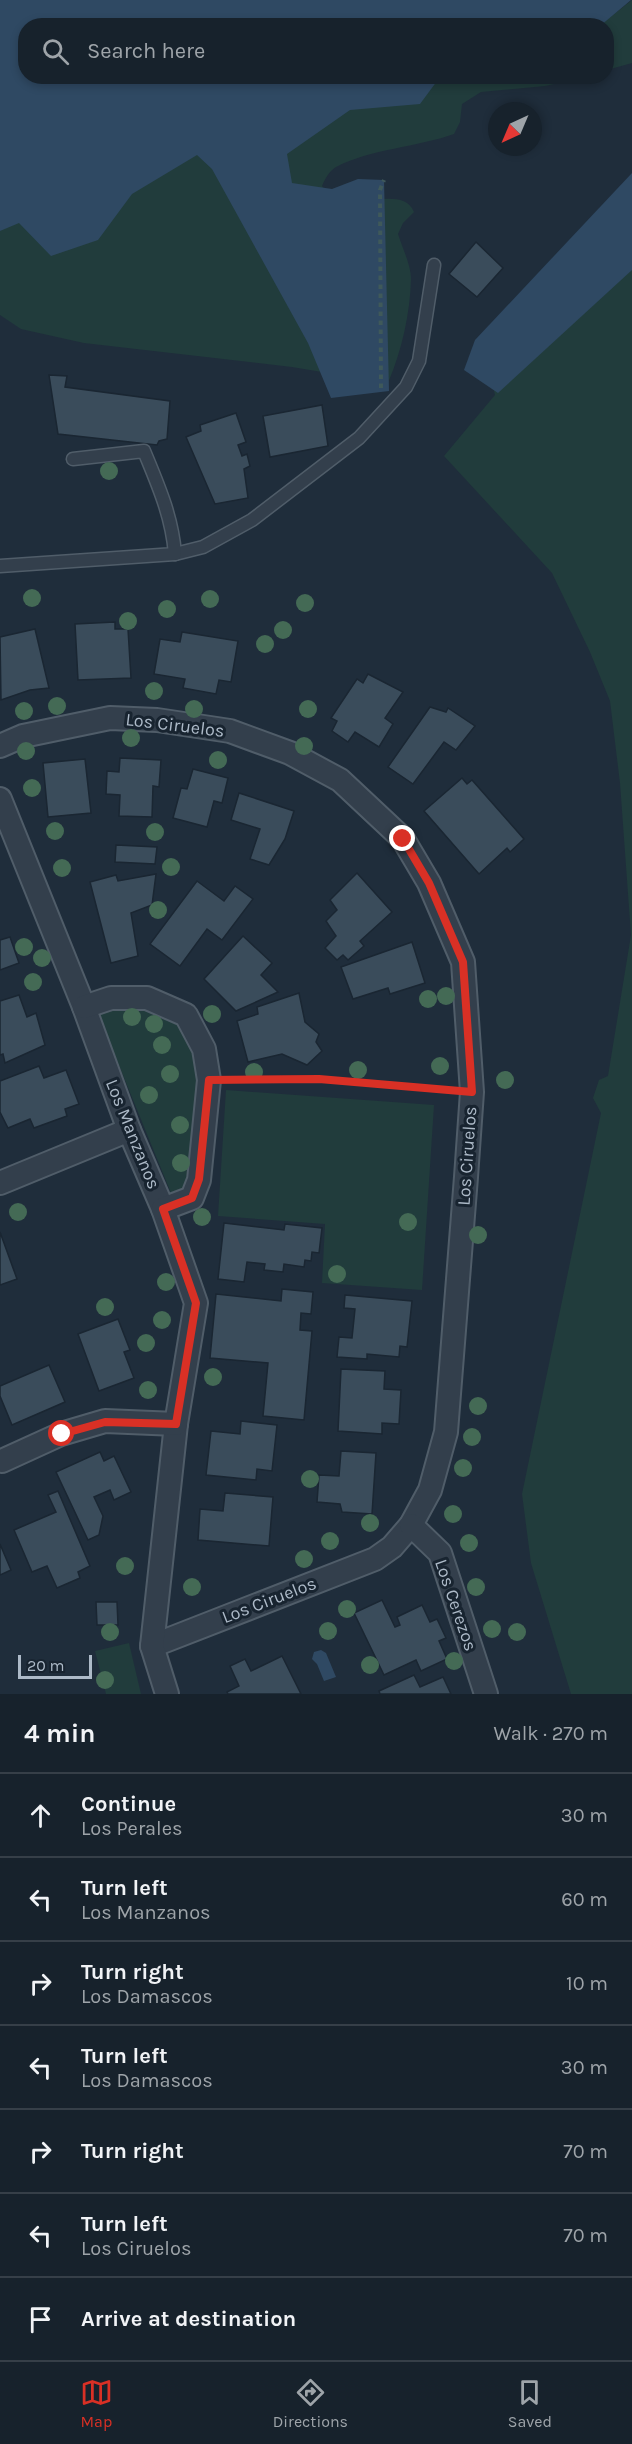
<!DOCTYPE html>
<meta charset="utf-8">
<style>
body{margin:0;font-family:Karla,sans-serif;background:#202a34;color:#f1f3f6}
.compass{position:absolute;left:488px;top:102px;width:54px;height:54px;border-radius:50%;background:#17222c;box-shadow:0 3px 9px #0003;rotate:224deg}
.scale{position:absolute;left:18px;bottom:15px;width:74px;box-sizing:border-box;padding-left:6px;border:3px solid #adbac8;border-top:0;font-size:16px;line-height:21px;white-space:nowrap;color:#adbac8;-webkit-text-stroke:4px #182430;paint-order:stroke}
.stop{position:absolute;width:18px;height:18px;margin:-14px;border:4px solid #d93025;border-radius:50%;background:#fff}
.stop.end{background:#d93025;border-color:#fff;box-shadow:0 2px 6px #0008}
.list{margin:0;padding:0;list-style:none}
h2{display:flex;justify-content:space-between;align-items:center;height:78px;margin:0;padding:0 24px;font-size:26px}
h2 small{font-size:20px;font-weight:400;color:#9ea4a9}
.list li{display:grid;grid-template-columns:39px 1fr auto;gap:18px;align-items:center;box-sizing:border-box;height:84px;padding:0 24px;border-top:2px solid #363f48}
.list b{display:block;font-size:22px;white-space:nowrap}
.list p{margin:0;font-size:20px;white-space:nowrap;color:#9ea4a9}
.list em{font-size:20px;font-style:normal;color:#9ea4a9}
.icon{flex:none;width:33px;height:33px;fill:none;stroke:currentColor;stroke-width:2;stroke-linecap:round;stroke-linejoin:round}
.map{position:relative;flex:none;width:632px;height:1694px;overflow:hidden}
.search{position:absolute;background:#17222c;box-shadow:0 3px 9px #0003;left:18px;right:18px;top:18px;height:66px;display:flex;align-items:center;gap:15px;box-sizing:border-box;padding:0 21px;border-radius:24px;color:#9ea4a9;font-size:22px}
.sheet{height:666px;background:#17222c}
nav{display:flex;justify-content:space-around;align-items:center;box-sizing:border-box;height:84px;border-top:2px solid #363f48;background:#17222c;font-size:16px;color:#9ea4a9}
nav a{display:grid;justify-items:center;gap:3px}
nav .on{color:#d93025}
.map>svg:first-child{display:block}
.green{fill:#213c3c}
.water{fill:#2f4963}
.building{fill:#3a4c5b;stroke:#1a2632;stroke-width:1.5}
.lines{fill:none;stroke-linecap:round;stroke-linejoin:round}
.service-casing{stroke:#505d69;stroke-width:15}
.minor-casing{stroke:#505d69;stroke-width:26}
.path{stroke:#3f595a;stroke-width:4;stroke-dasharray:4.5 4.5;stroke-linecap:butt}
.service{stroke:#333f4c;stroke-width:12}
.minor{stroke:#333f4c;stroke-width:22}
.tree{fill:#446a55}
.route{stroke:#d93025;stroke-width:8}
.labels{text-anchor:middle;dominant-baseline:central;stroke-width:6;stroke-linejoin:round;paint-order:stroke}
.street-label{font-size:18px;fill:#adbac8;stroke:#182430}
</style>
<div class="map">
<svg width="632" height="1694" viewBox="0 0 632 1694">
<rect width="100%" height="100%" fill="#1f2d3b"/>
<!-- green -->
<g class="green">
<polygon points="632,0 632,63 607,70 606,26 580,26 609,18"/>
<path d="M392,77H586L545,86L481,92L462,104L460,122L454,134C418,147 370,149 336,167C329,171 325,179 322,186C346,219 401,181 414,212L403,223L398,234C402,247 411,265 411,279C410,314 402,350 388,383L292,367L84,343L21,329L0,315V209Z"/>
<polygon points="632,205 632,1694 571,1694 531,1563 522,1494 601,1113 593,1098 599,1080 608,1076 631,935 620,783 610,701 590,652 552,573 444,456 495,395 491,378"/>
<polygon points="149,1007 183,1023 201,1057 189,1188 171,1193 98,1014 104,1009"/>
<polygon points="226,1090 434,1105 422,1290 322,1283 325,1224 218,1216"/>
<polygon points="129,1643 141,1694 106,1694 95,1651"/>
</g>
<!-- water -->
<g class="water">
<polygon points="0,0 631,0 600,26 26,26 26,76 440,77 420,104 350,110 287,154 292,183 332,189 358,179 384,180 389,391 331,398 308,343 212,169 197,155 132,194 98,240 51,256 19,223 0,231"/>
<polygon points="632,173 632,270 498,393 464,370 475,340"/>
<polygon points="321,1650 326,1653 336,1677 324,1681 317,1664 312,1659 314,1652"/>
</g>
<!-- building -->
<g class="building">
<polygon points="476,242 503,268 477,297 449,274"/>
<polygon points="49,375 67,376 65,387 170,401 167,439 159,441 157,445 58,434"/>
<polygon points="322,405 328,446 270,457 263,416"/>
<polygon points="236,413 246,442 238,445 242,456 247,454 250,466 244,469 248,498 215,504 186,437 201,431 200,425"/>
<polygon points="115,622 115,629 128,629 131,678 78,680 75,624"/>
<polygon points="35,629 49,688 30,690 1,700 0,637"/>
<polygon points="182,632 238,641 231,682 219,680 216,694 183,688 185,679 154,674 160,639 180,642"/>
<polygon points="368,674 403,692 385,718 393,724 379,747 355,732 348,742 332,731 337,721 331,718 357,679 363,683"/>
<polygon points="430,707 446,712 448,708 475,726 456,750 444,742 413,784 388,767"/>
<polygon points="120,758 161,760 159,787 153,786 152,817 119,816 120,795 106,794 107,771 119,772"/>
<polygon points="85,759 91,813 48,817 43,763"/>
<polygon points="193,769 228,778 222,803 214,801 207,827 173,818 181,788 187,789"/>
<polygon points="462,778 467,784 472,780 524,839 510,852 507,848 479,874 424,811"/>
<polygon points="239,793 294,811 285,839 269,865 250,859 260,829 231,820"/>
<polygon points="116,845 157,847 155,864 115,862"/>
<polygon points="357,873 392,912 360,941 364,946 348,960 343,955 337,960 325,948 336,936 326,921 337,910 330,900"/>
<polygon points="156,874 152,905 131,913 138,956 111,963 90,882 116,875 118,881"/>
<polygon points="197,881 224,901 235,886 253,899 222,940 207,929 180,966 150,944"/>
<polygon points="243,936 272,963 261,975 278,992 236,1011 204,979"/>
<polygon points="10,937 19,963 0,970 0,940"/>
<polygon points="412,942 425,983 390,994 388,988 353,999 341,967"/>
<polygon points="299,993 305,1022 319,1034 316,1042 322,1051 307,1065 282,1054 248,1062 237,1021 258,1014 257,1007"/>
<polygon points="19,995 27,1017 36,1013 45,1045 5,1063 3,1054 0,1055 0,1001"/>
<polygon points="39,1066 44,1078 66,1070 79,1104 65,1109 67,1116 34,1128 30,1119 8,1128 0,1112 0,1081"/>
<polygon points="224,1223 284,1230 285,1224 322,1228 319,1253 312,1252 311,1261 305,1260 304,1267 284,1264 283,1272 264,1270 265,1264 247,1262 244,1282 218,1279"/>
<polygon points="0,1232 17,1279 0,1285"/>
<polygon points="282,1289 313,1292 311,1314 301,1313 300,1330 312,1331 304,1420 263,1416 268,1363 210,1358 216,1294 281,1301"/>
<polygon points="345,1295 412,1301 407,1347 400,1346 399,1357 367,1354 367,1359 337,1357 339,1337 352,1338 355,1309 344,1308"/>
<polygon points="118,1319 130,1350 124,1352 134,1378 99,1391 78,1334"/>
<polygon points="49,1365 65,1402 12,1425 0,1396 0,1386"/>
<polygon points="341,1369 385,1371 384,1389 401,1390 399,1424 382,1423 382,1434 338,1431"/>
<polygon points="241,1421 277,1425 272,1471 257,1469 256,1480 206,1475 211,1431 240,1434"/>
<polygon points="341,1451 376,1453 372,1514 342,1512 340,1504 317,1502 319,1475 339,1476"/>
<polygon points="100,1452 104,1461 114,1456 131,1492 114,1500 110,1490 94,1497 103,1516 99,1535 88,1540 56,1472"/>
<polygon points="58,1491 90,1566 78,1572 80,1578 57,1588 47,1566 32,1572 14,1530 56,1512 48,1495"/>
<polygon points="225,1493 273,1497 269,1546 198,1540 200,1509 223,1511"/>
<polygon points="0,1544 11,1570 0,1575"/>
<polygon points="382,1600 395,1627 400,1625 397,1617 422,1605 430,1622 437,1619 446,1638 439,1641 447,1659 421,1671 416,1660 384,1675 354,1613"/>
<polygon points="96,1602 117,1602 118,1625 97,1625"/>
<polygon points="282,1656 301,1694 228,1694 227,1692 239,1686 230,1666 245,1659 251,1671"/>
<polygon points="414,1675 420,1687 443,1677 451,1694 380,1694 379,1691"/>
</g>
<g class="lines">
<defs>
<g id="service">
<polyline points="175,554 203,547 252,520 359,438 406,387 419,361 434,265"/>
<path d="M0,566L175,554C172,516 158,485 144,451L73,459"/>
</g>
<g id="minor">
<polyline points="0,746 23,736 110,718 157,720 230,731 290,753 340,780 403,839 429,883 463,962 472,1092 466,1177 446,1432 430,1490 411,1525 392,1547 375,1559 152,1646"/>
<polyline points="0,799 84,1007 129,1130 163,1209 196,1303 176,1424 152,1646 167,1694"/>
<polyline points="84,1007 111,998 147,998 186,1015 204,1049 209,1080 199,1180 192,1198 163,1209"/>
<polyline points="0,1183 129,1130"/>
<polyline points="2,1461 61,1434 105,1421 176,1424"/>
<polyline points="411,1525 440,1553 486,1694"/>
</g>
</defs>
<!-- service casing -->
<use href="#service" class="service-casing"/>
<!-- minor casing -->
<use href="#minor" class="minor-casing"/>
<!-- path -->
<g class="path">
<polyline points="381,388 380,190 384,180"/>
<polyline points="231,1079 319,1079 448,1090"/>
</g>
<!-- service -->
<use href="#service" class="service"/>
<!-- minor -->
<use href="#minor" class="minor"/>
</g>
<!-- trees -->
<g class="tree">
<circle cx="109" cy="471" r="9"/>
<circle cx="32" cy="598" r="9"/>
<circle cx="210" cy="599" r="9"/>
<circle cx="305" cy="603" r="9"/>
<circle cx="167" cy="609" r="9"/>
<circle cx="128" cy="621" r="9"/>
<circle cx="283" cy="630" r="9"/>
<circle cx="265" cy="644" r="9"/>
<circle cx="154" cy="691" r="9"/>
<circle cx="57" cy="706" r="9"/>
<circle cx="194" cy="709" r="9"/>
<circle cx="308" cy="709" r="9"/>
<circle cx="24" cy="711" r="9"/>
<circle cx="131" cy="738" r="9"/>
<circle cx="304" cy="746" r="9"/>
<circle cx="26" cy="751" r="9"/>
<circle cx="218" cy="760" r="9"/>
<circle cx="32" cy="788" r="9"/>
<circle cx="55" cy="831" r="9"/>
<circle cx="155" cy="832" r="9"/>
<circle cx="171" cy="867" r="9"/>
<circle cx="62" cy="868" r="9"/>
<circle cx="158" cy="910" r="9"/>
<circle cx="24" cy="947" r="9"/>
<circle cx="42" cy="958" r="9"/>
<circle cx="33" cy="982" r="9"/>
<circle cx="446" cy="996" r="9"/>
<circle cx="428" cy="999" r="9"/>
<circle cx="212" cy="1014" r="9"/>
<circle cx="132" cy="1017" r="9"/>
<circle cx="154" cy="1024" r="9"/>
<circle cx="162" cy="1045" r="9"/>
<circle cx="440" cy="1066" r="9"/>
<circle cx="358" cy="1070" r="9"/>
<circle cx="254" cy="1072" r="9"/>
<circle cx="170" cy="1074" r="9"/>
<circle cx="505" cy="1080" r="9"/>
<circle cx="149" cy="1095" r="9"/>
<circle cx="180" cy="1125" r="9"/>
<circle cx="181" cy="1163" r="9"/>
<circle cx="18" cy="1212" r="9"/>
<circle cx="202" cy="1217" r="9"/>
<circle cx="408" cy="1222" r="9"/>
<circle cx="478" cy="1235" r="9"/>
<circle cx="337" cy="1274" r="9"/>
<circle cx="166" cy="1282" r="9"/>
<circle cx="105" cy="1307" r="9"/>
<circle cx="162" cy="1320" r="9"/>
<circle cx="146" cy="1343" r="9"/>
<circle cx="213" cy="1377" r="9"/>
<circle cx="148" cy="1390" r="9"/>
<circle cx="478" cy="1406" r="9"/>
<circle cx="472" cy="1437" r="9"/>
<circle cx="463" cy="1468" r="9"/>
<circle cx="310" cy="1479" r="9"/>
<circle cx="453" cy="1514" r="9"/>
<circle cx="370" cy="1523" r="9"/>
<circle cx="330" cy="1541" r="9"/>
<circle cx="469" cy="1543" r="9"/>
<circle cx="304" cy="1559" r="9"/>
<circle cx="125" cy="1566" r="9"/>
<circle cx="192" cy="1587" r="9"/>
<circle cx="476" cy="1587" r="9"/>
<circle cx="347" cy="1609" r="9"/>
<circle cx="492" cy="1629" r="9"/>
<circle cx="328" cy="1631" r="9"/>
<circle cx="110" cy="1632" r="9"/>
<circle cx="517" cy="1632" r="9"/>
<circle cx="454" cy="1661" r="9"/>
<circle cx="370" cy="1665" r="9"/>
<circle cx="105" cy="1680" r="9"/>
</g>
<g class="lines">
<!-- route -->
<polyline class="route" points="62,1434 105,1422 176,1424 196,1303 163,1209 192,1198 199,1179 209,1080 319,1079 472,1092 463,962 429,883 403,839"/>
</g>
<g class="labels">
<!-- street labels -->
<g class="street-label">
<text transform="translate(175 725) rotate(7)">Los Ciruelos</text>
<text transform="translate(133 1134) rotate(68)">Los Manzanos</text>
<text transform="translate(467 1156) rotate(-86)">Los Ciruelos</text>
<text transform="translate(269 1600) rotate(-21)">Los Ciruelos</text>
<text transform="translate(456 1605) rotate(71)">Los Cerezos</text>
</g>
</g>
</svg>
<svg class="compass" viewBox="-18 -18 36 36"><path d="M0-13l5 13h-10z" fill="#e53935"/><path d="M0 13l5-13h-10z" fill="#9ea4a9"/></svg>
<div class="scale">20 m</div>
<div class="stop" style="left:62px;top:1434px"></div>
<div class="stop end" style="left:403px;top:839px"></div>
<div class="search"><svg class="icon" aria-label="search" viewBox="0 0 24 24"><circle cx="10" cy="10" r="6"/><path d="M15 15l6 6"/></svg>Search here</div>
</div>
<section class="sheet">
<h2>4 min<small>Walk · 270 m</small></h2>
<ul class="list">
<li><svg class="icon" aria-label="ahead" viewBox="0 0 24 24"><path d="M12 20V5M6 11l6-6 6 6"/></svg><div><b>Continue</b><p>Los Perales</p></div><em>30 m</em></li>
<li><svg class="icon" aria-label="left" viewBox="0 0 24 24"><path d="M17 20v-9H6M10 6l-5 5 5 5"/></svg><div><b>Turn left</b><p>Los Manzanos</p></div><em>60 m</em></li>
<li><svg class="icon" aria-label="right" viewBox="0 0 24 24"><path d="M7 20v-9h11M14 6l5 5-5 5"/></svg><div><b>Turn right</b><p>Los Damascos</p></div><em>10 m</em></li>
<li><svg class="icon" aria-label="left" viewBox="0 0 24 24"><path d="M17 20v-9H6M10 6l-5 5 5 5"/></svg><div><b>Turn left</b><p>Los Damascos</p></div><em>30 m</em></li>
<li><svg class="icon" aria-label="right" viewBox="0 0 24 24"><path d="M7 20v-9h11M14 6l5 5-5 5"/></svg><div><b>Turn right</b></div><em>70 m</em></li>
<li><svg class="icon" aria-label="left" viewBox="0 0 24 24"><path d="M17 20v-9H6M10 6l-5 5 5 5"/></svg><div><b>Turn left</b><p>Los Ciruelos</p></div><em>70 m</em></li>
<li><svg class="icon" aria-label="arrive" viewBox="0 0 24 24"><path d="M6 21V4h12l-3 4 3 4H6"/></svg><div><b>Arrive at destination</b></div></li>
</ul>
</section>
<nav>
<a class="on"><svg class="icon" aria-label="map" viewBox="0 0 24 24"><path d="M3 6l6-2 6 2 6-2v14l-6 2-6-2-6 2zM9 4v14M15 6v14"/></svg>Map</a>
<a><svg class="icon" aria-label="directions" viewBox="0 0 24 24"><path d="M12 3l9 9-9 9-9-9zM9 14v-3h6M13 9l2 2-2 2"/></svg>Directions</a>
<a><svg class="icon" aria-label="saved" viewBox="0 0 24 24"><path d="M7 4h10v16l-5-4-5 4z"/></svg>Saved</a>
</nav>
